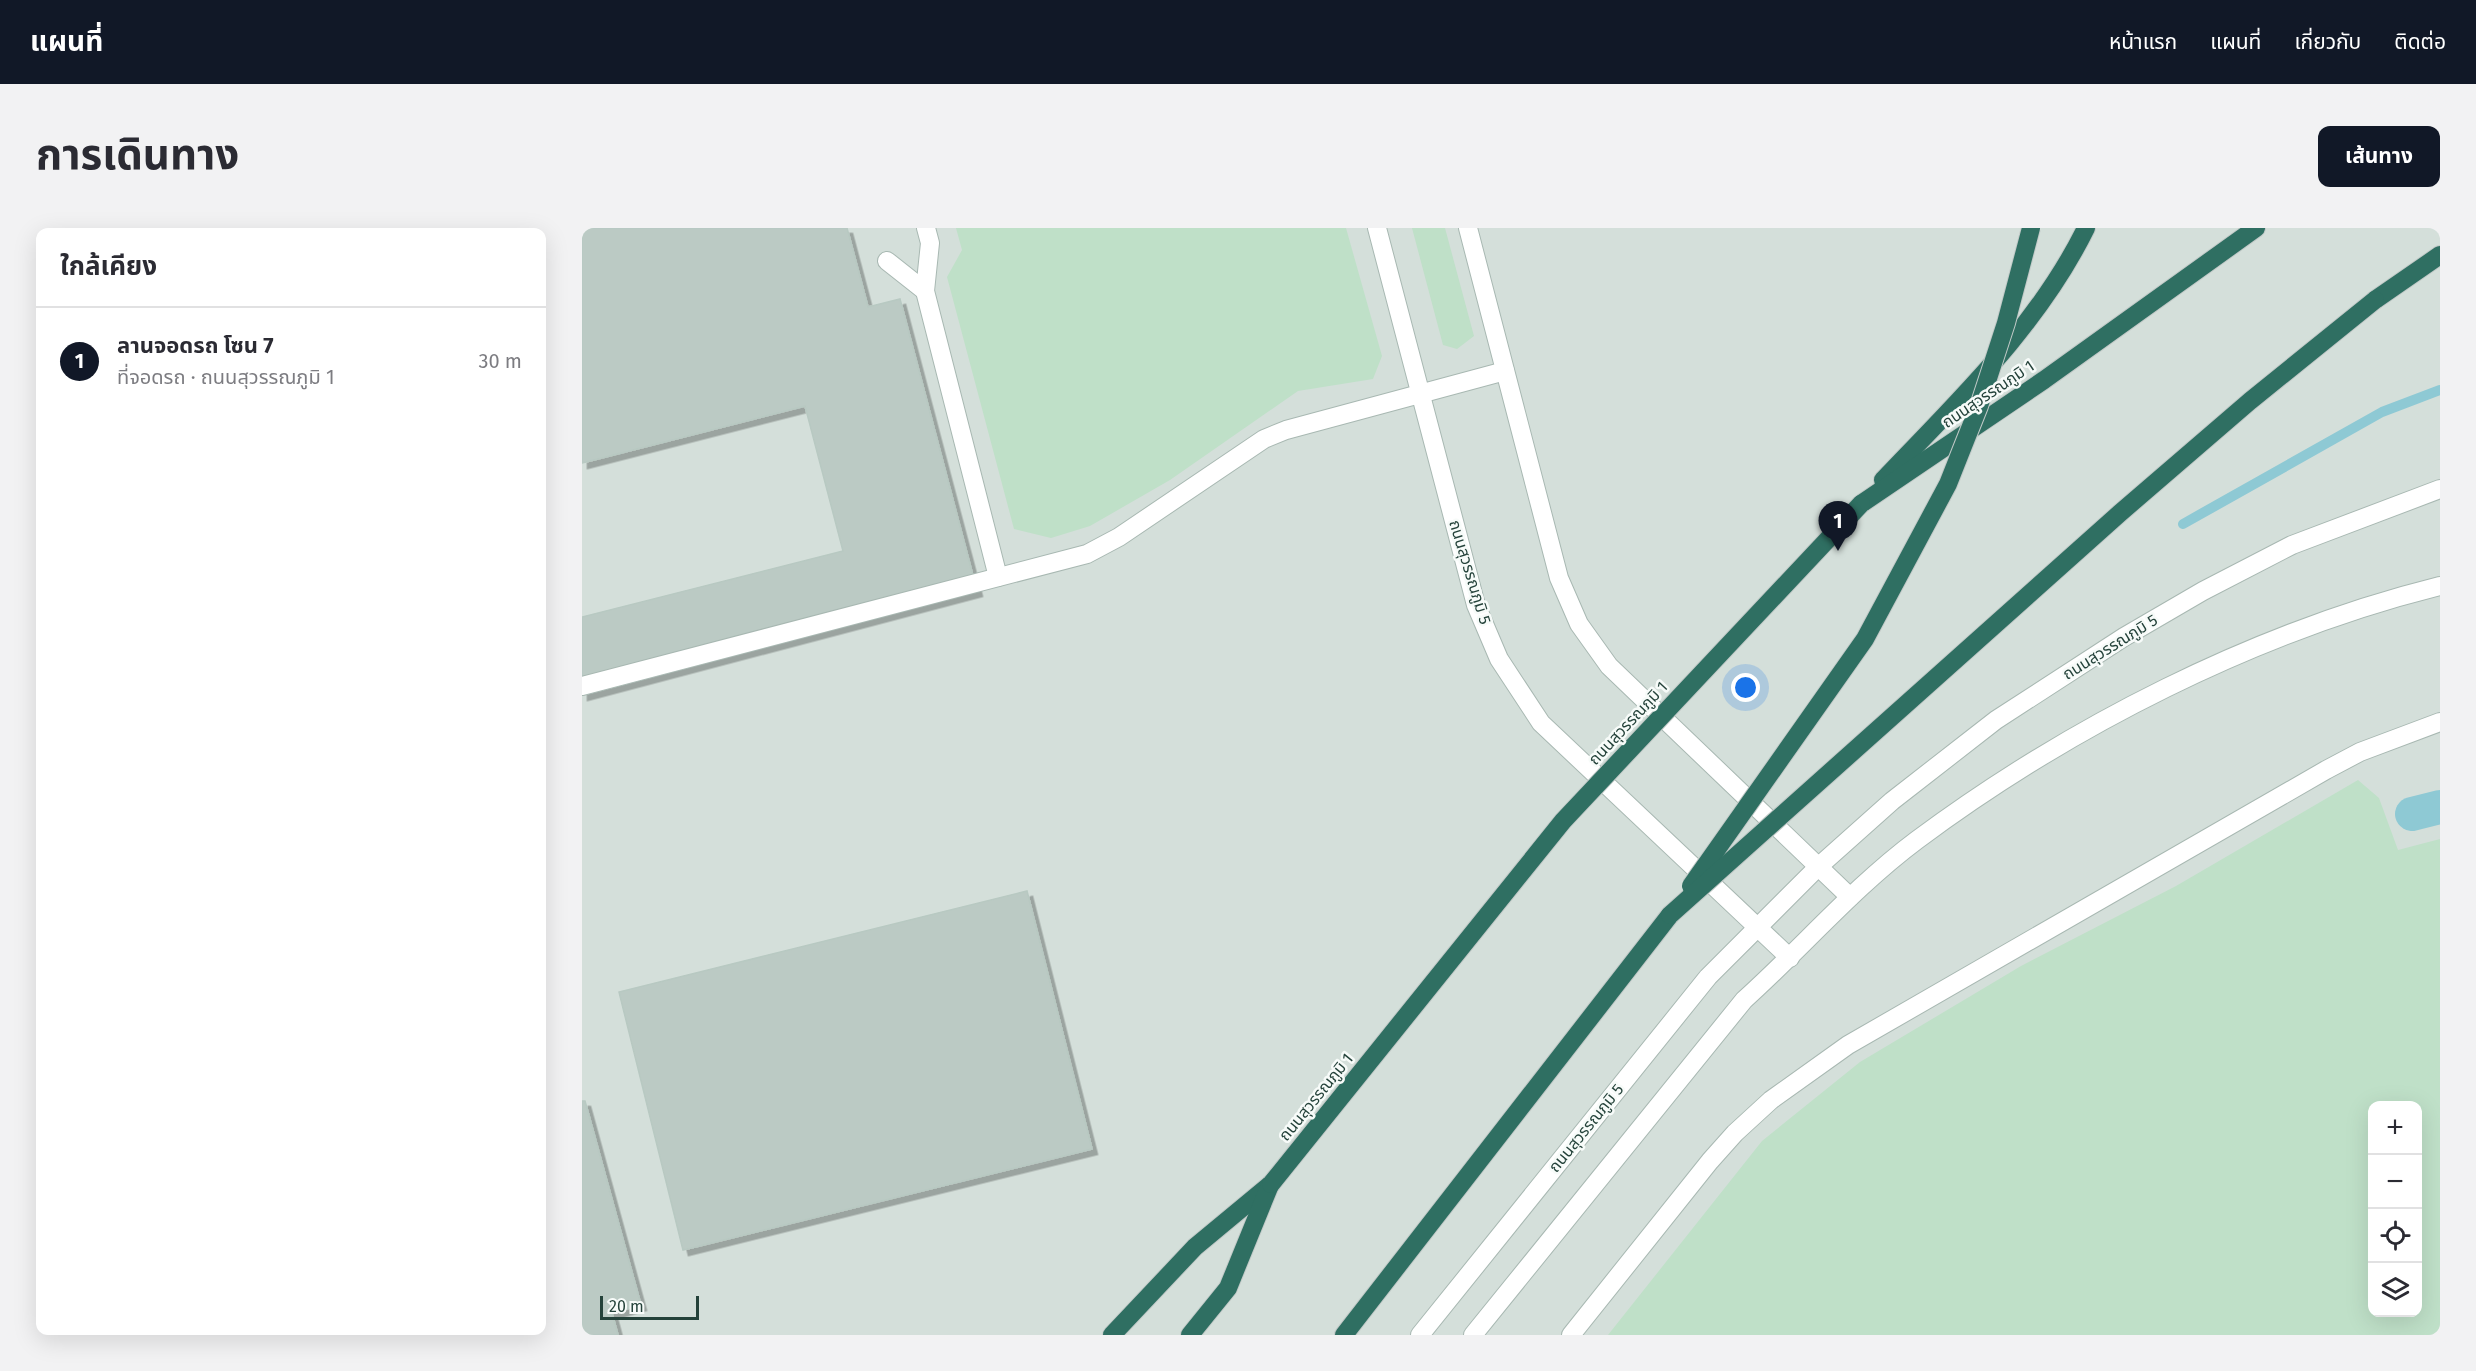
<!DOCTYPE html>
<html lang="th">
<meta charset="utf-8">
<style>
body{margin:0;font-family:"Fira Sans","Noto Sans Thai",sans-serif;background:#f2f2f3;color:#2b2b33}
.controls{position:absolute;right:18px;bottom:18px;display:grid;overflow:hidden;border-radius:12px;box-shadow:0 6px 24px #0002}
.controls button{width:54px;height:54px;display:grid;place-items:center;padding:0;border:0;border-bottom:2px solid #e1e1e2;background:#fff;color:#2b2b33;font:30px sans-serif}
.scale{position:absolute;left:18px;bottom:15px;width:99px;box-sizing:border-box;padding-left:6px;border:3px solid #24423a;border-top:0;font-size:16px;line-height:21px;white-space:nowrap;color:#24423a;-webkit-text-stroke:4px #f7fbf9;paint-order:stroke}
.you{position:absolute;left:1164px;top:460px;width:21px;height:21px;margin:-15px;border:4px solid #fff;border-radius:50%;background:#1a73e8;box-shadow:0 0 0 9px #1a73e833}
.badge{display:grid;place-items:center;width:39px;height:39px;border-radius:50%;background:#111827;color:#fff;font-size:20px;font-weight:700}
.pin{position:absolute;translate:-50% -50px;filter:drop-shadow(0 2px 3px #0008)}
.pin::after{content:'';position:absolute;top:32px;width:21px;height:18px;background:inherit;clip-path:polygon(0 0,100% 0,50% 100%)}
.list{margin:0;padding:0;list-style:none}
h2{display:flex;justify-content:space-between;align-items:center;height:78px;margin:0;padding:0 24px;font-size:26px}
h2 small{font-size:20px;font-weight:400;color:#7c7c81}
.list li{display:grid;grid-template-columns:39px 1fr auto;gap:18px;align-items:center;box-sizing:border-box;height:108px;padding:0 24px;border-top:2px solid #e1e1e2}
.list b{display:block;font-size:22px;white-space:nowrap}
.list p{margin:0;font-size:20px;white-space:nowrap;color:#7c7c81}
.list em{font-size:20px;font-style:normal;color:#7c7c81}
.icon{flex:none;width:33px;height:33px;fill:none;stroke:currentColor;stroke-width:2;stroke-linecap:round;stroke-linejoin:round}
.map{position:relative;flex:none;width:1858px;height:1107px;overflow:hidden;border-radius:12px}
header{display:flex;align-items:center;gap:36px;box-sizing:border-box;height:84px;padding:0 30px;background:#111827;color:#fff}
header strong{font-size:28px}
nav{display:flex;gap:33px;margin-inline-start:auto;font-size:21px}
.intro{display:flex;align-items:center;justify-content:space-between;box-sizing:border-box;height:144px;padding:0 36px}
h1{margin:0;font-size:42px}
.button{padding:15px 27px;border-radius:12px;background:#111827;color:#fff;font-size:21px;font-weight:700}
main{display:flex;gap:36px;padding:0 36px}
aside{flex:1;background:#fff;border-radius:12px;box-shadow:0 6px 24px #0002}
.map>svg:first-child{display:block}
.built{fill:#d4dfda;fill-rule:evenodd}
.green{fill:#bfe0c8;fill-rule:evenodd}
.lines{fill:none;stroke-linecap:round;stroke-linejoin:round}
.stream{stroke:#8ec9d4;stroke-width:10}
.canal{stroke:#8ec9d4;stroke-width:34}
.building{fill:#bbcac4;stroke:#b8c9c2;stroke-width:1.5;filter:url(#shadow)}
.lane-casing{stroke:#a8b8b2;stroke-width:20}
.street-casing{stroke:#a8b8b2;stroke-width:20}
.highway-casing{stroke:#c2cac8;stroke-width:20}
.lane{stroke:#fff;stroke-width:18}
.street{stroke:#fff;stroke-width:18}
.highway{stroke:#2f6f62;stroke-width:18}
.highway-bridge-casing{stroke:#c2cac8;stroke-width:20;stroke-linecap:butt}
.highway-bridge{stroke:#2f6f62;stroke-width:18}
.labels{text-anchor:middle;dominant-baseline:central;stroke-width:5;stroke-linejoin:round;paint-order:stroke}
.street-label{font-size:16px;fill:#24423a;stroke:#f7fbf9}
</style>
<header>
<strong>แผนที่</strong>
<nav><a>หน้าแรก</a><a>แผนที่</a><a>เกี่ยวกับ</a><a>ติดต่อ</a></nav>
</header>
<div class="intro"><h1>การเดินทาง</h1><a class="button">เส้นทาง</a></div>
<main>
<aside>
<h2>ใกล้เคียง<small></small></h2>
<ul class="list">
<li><span class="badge">1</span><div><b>ลานจอดรถ โซน 7</b><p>ที่จอดรถ · ถนนสุวรรณภูมิ 1</p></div><em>30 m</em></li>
</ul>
</aside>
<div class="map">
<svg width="1858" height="1107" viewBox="0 0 1858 1107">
<defs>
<filter id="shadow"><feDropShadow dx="5.5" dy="5.5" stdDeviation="0" flood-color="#0004"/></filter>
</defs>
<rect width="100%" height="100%" fill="#e6efeb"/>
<!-- built -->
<path class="built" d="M0,0H1858V1107H0ZM1790,878H1836V1084H1790Z"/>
<!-- green -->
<g class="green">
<polygon points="374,0 764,0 800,128 791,151 716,163 588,252 508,298 469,310 432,301 365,49 380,22"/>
<polygon points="830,0 863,0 892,108 875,121 861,117"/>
<path d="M1776,552L1797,570L1816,622L1858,611V1107H1026L1180,913L1278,834L1439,738L1594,658ZM1790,878H1836V1084H1790Z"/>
</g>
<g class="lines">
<!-- stream -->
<polyline class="stream" points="1601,296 1800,184 1858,162"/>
<!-- canal -->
<polyline class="canal" points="1830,586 1858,579"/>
</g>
<!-- building -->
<g class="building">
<polygon points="0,0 265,0 286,79 318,71 395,363 0,467 0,389 261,323 223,178 0,235"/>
<polygon points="445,663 510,921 101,1022 37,764"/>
<polygon points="0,873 3,873 59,1077 30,1085 36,1107 0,1107"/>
</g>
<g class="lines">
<defs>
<g id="lane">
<polyline points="344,0 348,15 343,63 416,349"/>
<polyline points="305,33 343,63"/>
<polyline points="0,458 505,326 537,309 682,211 704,202 923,143"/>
<polyline points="989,1107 1128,933 1153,905 1189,872 1266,817 1744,542 1778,524 1858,494"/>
</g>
<g id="street">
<polyline points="795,0 894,377 917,431 959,495 1208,730"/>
<polyline points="886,0 977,350 997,396 1027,438 1268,669"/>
<polyline points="838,1107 1126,749 1236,639 1310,573 1414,492 1542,409 1621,363 1710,317 1858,261"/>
<path d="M891,1107L1162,772C1220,720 1272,659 1335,612C1487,499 1673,404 1858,358"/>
</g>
<g id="highway">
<polyline points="1793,72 1858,27"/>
<path d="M1301,252C1375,174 1456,98 1504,0"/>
<polyline points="1279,276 1462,152 1674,0"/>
<polyline points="530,1107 613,1019 689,956"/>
<polyline points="608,1107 646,1060 688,957"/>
<polyline points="762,1107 1088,687"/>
</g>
</defs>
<!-- lane casing -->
<use href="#lane" class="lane-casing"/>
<!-- street casing -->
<use href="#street" class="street-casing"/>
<!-- highway casing -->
<use href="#highway" class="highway-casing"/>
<!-- lane -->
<use href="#lane" class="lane"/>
<!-- street -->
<use href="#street" class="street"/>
<!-- highway -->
<use href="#highway" class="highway"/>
<defs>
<g id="highway-bridge">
<polyline points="1109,658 1283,411 1366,256 1397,178 1424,95 1449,0"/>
<polyline points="1088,687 1538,285 1668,173 1793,72"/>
<polyline points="689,956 981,593 1279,276"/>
</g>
</defs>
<!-- highway-bridge casing -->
<use href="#highway-bridge" class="highway-bridge-casing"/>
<!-- highway-bridge -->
<use href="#highway-bridge" class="highway-bridge"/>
</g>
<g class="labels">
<!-- street labels -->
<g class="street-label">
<text transform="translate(1406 166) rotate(-34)">ถนนสุวรรณภูมิ 1</text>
<text transform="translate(888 344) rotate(73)">ถนนสุวรรณภูมิ 5</text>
<text transform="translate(1528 419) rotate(-32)">ถนนสุวรรณภูมิ 5</text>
<text transform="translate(1046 495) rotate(-47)">ถนนสุวรรณภูมิ 1</text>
<text transform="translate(734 869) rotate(-51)">ถนนสุวรรณภูมิ 1</text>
<text transform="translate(1004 900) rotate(-51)">ถนนสุวรรณภูมิ 5</text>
</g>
</g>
</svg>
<div class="controls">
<button>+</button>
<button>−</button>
<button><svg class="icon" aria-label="locate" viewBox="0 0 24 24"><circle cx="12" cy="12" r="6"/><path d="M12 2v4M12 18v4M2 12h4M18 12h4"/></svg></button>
<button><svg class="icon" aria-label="layers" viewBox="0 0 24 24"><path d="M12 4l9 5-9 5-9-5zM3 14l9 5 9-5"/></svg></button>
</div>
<div class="scale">20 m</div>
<div class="you"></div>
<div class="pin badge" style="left:1256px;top:323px">1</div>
</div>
</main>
